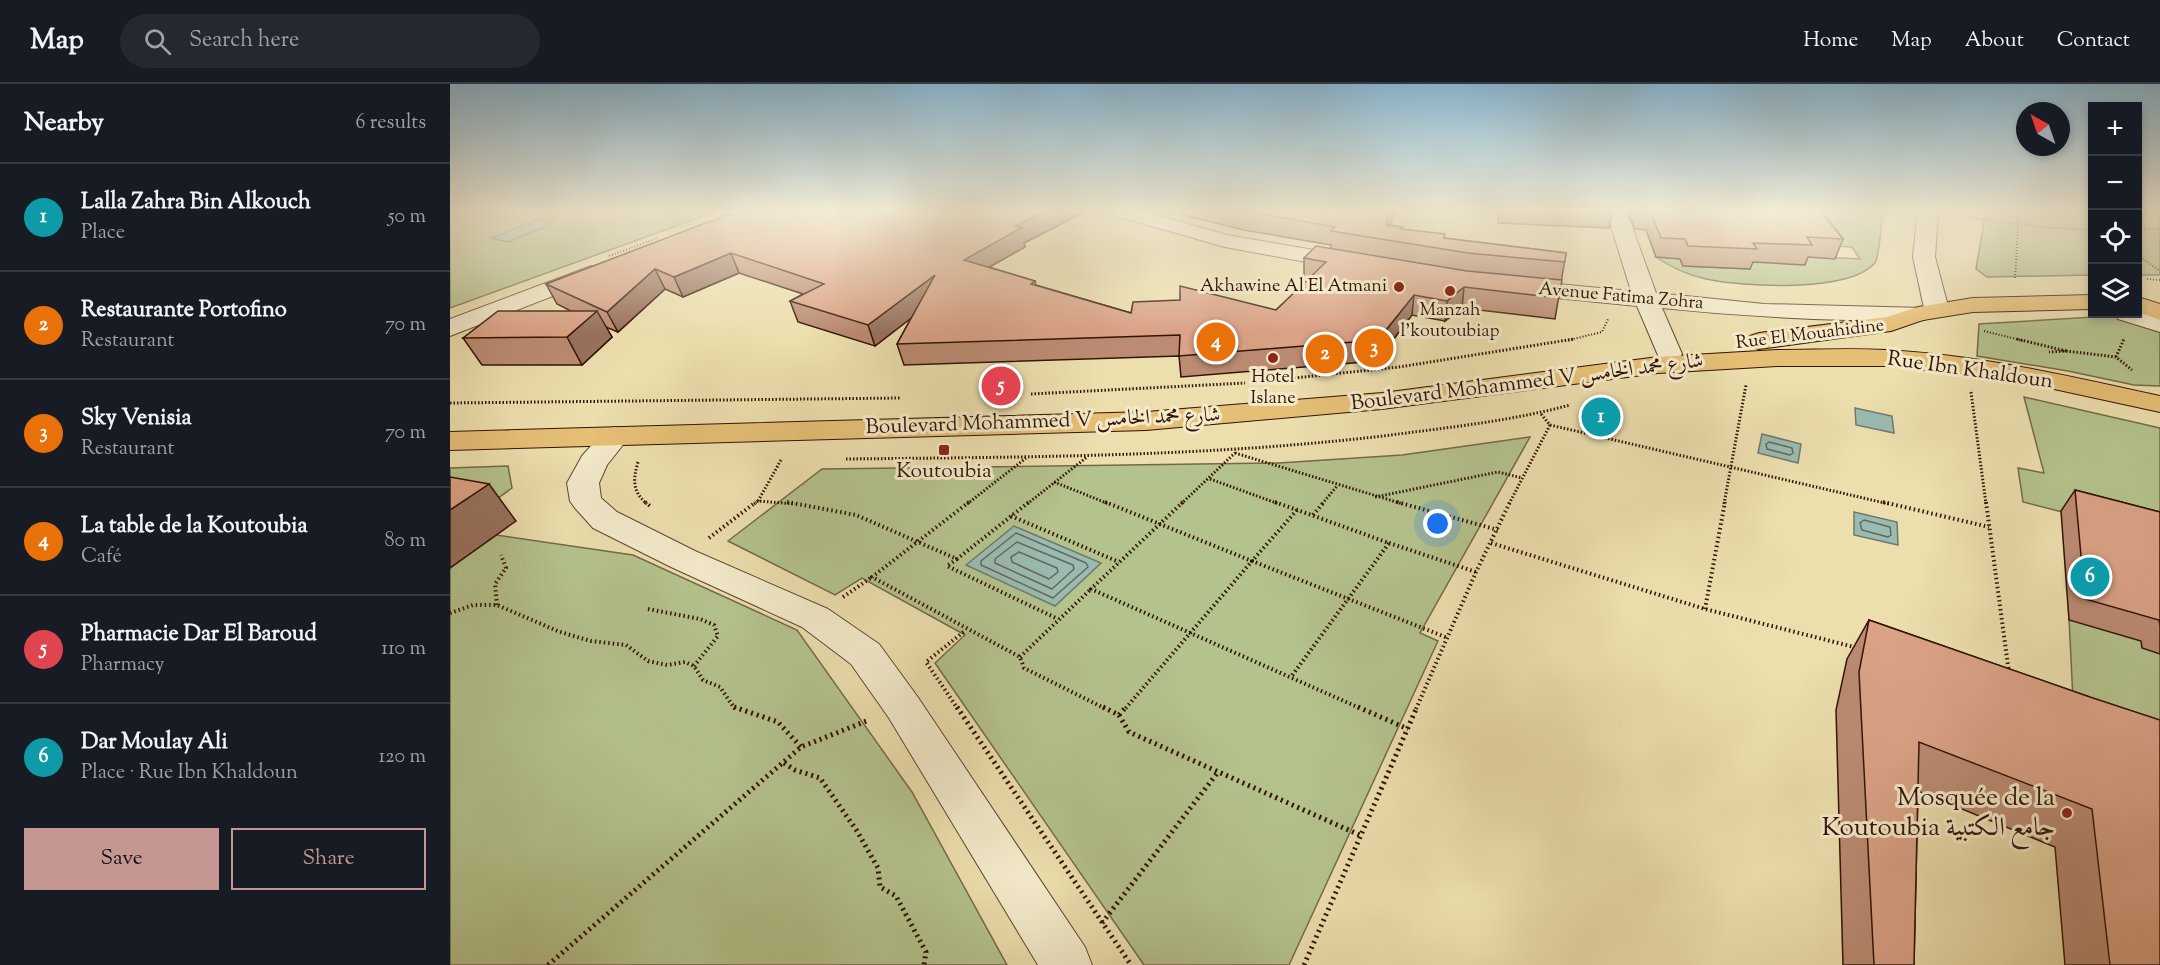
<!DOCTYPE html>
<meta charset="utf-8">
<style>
body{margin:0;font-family:"Sorts Mill Goudy",Amiri,serif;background:#242831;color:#f1f3f6}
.controls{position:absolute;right:18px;top:18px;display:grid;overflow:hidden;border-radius:0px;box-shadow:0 3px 9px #0003}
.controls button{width:54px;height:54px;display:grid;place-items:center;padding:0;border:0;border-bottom:2px solid #363941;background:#171b24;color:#f1f3f6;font:30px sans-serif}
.compass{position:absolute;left:1566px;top:18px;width:54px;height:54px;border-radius:50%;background:#171b24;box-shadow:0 3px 9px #0003;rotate:320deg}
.you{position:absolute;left:988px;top:440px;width:21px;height:21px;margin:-15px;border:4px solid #fff;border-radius:50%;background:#1a73e8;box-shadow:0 0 0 9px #1a73e833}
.badge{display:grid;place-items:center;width:39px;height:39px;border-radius:50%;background:#c59692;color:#fff;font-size:20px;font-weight:700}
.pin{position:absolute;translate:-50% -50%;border:3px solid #fff;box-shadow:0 2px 6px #0006}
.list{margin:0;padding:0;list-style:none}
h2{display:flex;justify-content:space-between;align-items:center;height:78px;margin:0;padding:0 24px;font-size:26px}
h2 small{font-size:20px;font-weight:400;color:#9ea1a6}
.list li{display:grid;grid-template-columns:39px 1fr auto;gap:18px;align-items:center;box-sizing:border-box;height:108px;padding:0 24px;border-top:2px solid #363941}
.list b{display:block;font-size:22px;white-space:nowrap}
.list p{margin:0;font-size:20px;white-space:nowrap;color:#9ea1a6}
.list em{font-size:20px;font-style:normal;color:#9ea1a6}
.actions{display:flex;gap:12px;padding:18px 24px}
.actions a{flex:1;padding:14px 0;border:2px solid #c59692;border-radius:0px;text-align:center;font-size:21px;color:#c59692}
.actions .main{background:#c59692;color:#111}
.icon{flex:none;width:33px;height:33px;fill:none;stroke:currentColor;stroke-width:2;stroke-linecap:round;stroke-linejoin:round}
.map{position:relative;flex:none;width:1710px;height:881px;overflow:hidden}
header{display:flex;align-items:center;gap:36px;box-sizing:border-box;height:84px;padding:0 30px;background:#171b24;border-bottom:2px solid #363941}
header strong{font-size:28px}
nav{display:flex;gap:33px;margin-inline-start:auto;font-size:21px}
.search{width:420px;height:54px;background:#242831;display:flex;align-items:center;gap:15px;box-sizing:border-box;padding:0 21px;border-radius:33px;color:#9ea1a6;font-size:22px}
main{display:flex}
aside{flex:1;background:#171b24}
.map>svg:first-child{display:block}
.green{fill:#b4c28c;stroke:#736a48;stroke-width:1.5}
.water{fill:#9abbb1;stroke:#70786c;stroke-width:1.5}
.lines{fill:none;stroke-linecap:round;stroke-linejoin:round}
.shore{stroke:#66675b;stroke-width:1.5}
.minor-casing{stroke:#60462f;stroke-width:2}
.major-casing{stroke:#321305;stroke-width:2}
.path-far3{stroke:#321305;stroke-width:2;stroke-dasharray:1 2;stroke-linecap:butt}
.path-far2{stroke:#321305;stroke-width:3;stroke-dasharray:1.5 2;stroke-linecap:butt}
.path-far1{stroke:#321305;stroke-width:4;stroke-dasharray:1.5 3;stroke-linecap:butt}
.path{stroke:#321305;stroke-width:5;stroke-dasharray:2 4;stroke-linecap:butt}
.minor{fill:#f3eaca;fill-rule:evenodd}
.major{fill:#e6bf76;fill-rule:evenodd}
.wall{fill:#bb8b73;stroke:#321305;stroke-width:1.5}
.shaded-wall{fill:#99715e;stroke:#321305;stroke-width:1.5}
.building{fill:#daa286;stroke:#321305;stroke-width:1.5}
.poi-dot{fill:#8f2418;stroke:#f3eaca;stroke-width:2}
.labels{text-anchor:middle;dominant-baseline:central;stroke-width:6;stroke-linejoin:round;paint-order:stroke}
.far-poi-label{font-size:18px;fill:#321305;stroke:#f3eaca}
.far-street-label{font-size:18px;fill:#321305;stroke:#f3eaca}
.street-label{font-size:21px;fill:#321305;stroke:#f3eaca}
.poi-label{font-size:21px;fill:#321305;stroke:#f3eaca}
.near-poi-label{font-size:26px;fill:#321305;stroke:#f3eaca;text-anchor:end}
</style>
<header>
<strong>Map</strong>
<div class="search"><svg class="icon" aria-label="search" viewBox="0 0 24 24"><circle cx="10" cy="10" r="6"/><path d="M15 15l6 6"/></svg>Search here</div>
<nav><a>Home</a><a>Map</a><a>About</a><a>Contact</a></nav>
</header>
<main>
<aside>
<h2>Nearby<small>6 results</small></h2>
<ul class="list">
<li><span class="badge" style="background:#0f9aa8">1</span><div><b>Lalla Zahra Bin Alkouch</b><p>Place</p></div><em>50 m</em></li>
<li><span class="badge" style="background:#e8710a">2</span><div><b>Restaurante Portofino</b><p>Restaurant</p></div><em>70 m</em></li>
<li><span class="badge" style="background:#e8710a">3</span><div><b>Sky Venisia</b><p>Restaurant</p></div><em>70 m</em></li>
<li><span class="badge" style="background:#e8710a">4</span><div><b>La table de la Koutoubia</b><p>Café</p></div><em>80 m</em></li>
<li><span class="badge" style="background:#e0444e">5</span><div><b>Pharmacie Dar El Baroud</b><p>Pharmacy</p></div><em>110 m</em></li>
<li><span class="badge" style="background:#0f9aa8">6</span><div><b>Dar Moulay Ali</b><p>Place · Rue Ibn Khaldoun</p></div><em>120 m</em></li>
</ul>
<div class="actions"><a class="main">Save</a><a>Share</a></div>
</aside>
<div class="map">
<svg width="1710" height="881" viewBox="0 0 1710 881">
<rect width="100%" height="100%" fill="#ecdead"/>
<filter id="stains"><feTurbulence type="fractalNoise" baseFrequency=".00333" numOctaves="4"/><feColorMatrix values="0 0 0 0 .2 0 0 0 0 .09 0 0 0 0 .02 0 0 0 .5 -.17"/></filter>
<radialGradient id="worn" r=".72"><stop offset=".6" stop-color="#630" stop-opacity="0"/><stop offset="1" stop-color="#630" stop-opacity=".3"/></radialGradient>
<!-- green -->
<g class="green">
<polygon points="0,126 270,126 0,224"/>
<path d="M1350,126H1433C1432,136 1429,174 1425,179C1399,209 1292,203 1256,195C1238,191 1222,184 1206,173L1230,175L1233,182L1300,185L1296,178L1350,172L1410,175L1402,163L1359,161Z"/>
<polygon points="1536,126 1642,126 1642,191 1537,193 1526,185"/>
<rect x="1688" y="126" width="22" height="65"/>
<polygon points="1660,232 1674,233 1710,245 1710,302 1684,301 1618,287 1527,272 1529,240"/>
<polygon points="1574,313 1710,344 1710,453 1573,418 1568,384 1594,389"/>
<polygon points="1080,353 970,549 988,557 839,881 694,881 485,579 515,551 412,494 385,511 278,457 372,385 829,379 952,371"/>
<polygon points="58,382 62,404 0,449 0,384"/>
<polygon points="46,451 183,471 347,546 462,708 557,881 0,881 0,484"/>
<polygon points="1618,514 1710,541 1710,645 1623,616"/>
</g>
<!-- water -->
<g class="water">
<polygon points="95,135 103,137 98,140 100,141 58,158 41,154 84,137"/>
<polygon points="1405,324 1442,332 1444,349 1406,341"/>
<polygon points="1312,350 1351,360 1348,379 1308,369"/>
<polygon points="1404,428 1447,438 1448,461 1404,451"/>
<polygon points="564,442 651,479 605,522 516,481"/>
</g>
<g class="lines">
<!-- shore -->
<g class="shore">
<polygon points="1319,358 1342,364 1343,369 1340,371 1317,365 1316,360"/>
<polygon points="1414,436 1440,443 1441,451 1438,453 1412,446 1410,439"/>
<polygon points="566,449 636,479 638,483 603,514 531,481 531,477"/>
<polygon points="567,458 623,481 624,485 602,505 545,479 545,475"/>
<polygon points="569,468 607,484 608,488 599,495 562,478 561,473"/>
</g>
<defs>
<g id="minor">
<polygon points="656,126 689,126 777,151 899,172 907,174 910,179 907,184 899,186 775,163 659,130"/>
<path d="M1156,126H1176L1206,209L1314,220L1474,224L1463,173L1468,126H1488L1485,173L1499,226L1496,231L1487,233L1479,231L1477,235L1468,237C1382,237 1298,233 1212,224L1232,270L1228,276L1219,278L1210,276L1187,222L1066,210L1058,208L1054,203L1058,198L1066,196L1181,207Z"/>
<polygon points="141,182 149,184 152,189 149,194 0,252 0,235"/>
<polygon points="1688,225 1710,233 1710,248 1668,235 1665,230 1688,230"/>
<polygon points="165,343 175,346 180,352 157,381 149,399 151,414 167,428 245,467 378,525 429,560 467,612 635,863 642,881 588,881 439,634 401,580 352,543 221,483 143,444 125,424 120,417 117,399 132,372 155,346"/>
</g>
<g id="major">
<polygon points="1642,211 1642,225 1523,228 1473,236 1441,247 1309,265 1300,262 1296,257 1300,252 1309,249 1437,233 1468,223 1523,214"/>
<polygon points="1688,213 1710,220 1710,236 1688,228"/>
<path d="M1327,266C1363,266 1400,264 1436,266C1529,271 1619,292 1710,312V328L1576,299L1518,290L1436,282H1327L1208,289L932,325L696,346L0,366V348L696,328L932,309L1208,273Z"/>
</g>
</defs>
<!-- minor casing -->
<use href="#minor" class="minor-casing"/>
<!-- major casing -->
<use href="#major" class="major-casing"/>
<!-- path-far3 -->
<g class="path-far3">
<polyline points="1638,126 1642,139"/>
<polyline points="1703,126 1710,133"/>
<polyline points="1506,132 1591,143 1642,146"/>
<polyline points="1688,145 1710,145"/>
<polyline points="1688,171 1710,187"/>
<polyline points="159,172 208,154"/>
<polyline points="1565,194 1569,126"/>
<polyline points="1697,195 1710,196"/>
<polyline points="1534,247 1574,257"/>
<polyline points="1115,257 1152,248 1158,235"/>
<polyline points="1673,257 1674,254"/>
</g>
<!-- path-far2 -->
<g class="path-far2">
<polyline points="1567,255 1616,267 1599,268"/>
<polyline points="1616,267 1666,273 1682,286"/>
<polyline points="1666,273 1674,255"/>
<polyline points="806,298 949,283 1124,255"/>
<polyline points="1521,308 1536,420"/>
<polyline points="581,310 795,299"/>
<polyline points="0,319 451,314"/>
<polyline points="1100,341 1439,420"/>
<polyline points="785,369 953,420"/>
<path d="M396,375C578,373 760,373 941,351C1001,343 1061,337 1120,321"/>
<polyline points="331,376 308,417 345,420"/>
<path d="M188,378C183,396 182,407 197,420"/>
<polyline points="760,395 829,420"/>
<polyline points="604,398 659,420"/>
<polyline points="925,413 1048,388 1072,394"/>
<polyline points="304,420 308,417"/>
<polyline points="517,420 576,374"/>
<polyline points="577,420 637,373"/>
<polyline points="731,420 785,369 785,366"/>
<polyline points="872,420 887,402"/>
<polyline points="1059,420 1100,341 1091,330"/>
<polyline points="1274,420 1296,301"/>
</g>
<!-- path-far1 -->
<g class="path-far1">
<polyline points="195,418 200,422"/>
<polyline points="337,418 406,431 507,475 579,418"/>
<polyline points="519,418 422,493 570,573 574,584 656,625"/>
<polyline points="655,418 802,477 675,625"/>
<polyline points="733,418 641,505 912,625"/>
<polyline points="825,418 939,459 841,593"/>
<polyline points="947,418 1048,446"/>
<polyline points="1433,418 1539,443"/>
<polyline points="1536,418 1559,589"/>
<polyline points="847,426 802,477 998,554"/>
<polyline points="863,431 874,418"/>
<polyline points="561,432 669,478"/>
<polyline points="259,454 306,418"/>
<polyline points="939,459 1026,488"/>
<polyline points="1041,459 1255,525 1408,564"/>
<polyline points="507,475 497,482 608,535"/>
<polyline points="393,513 422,493"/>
<polyline points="47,521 45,500 56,484 51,471"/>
<polyline points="198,525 250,535 264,541 268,552 244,582"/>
<polyline points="1255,525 1275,418"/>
<polyline points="0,529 23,521 47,521 110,548 141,557 176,561 198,577 217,581 235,578 244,582 253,596 270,603 285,625"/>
<polyline points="570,573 641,505"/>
<polyline points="508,625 476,578 516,546"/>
<polyline points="966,625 1026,488 1060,418"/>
</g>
<!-- path -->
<g class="path">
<polyline points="284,623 328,638 351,663"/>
<polyline points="507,623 681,881"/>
<polyline points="653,623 669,631 676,623"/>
<polyline points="908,623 958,645"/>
<polyline points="669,631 679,648 912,752"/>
<polyline points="334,679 345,686 370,694 407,747 428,784 430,803 446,812 476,868 474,881"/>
<polyline points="652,839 768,688"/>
<polyline points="98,881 351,663 419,636"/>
<polyline points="854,881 967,623"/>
</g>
<!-- minor -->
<use href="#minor" class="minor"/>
<!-- major -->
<use href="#major" class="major"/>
</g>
<!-- wall -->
<g class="wall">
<polygon points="293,126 638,126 574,159 575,163 539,183 585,197 586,201 681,229 826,226 859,195 854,194 854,174 881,164 881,161 794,146 713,126 944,126 940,141 952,143 952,145 994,154 1116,169 1105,235 1012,224 995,237 962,231 927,277 731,293 729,272 454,281 447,260 461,234 425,262 348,238 340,217 353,210 289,189 233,213 215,205 168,248 156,243 162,253 132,281 32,281 13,254 121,227 107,220 96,200"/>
<polygon points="1049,126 1163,126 1159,144 1048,139"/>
<polygon points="1177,126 1370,126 1393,155 1385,175 1358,173 1355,181 1303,178 1300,185 1233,182 1230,175 1206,173 1196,146 1185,145"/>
<polygon points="1625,406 1710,428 1710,570 1692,564 1691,557 1619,536 1611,427"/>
<polygon points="1419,536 1637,612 1710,881 1615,881 1605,763 1468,707 1464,881 1393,881 1386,626 1397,575"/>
</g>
<!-- shaded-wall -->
<g class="shaded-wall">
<polygon points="598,126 638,126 574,159 575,163 518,195 514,176 565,142"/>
<polygon points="940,126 944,126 936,156 936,141"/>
<polygon points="281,169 289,189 233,213 224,193"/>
<polygon points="205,185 215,205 168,248 157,228"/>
<polygon points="485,191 491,211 425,262 418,241"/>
<polygon points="1014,203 1012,224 995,237 997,217"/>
<polygon points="964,211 962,231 927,277 928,256"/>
<polygon points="147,227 162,253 132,281 117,253"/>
<polygon points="39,400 66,437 0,484 0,426"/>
</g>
<!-- building -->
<g class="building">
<polygon points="293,126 598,126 565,142 571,144 514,176 585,197 581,200 681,229 683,218 730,216 730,202 826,226 876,178 854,174 866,162 1017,187 1112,196 1109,214 1014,203 997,217 964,211 928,256 729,272 730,251 447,260 485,191 418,241 340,217 374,200 281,169 224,193 205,185 157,228 96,200 253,140"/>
<polygon points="789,126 940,126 936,141 952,143 951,145 995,150 994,154 1116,169 1115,178 1018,169 881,147 885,143"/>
<polygon points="1189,126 1370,126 1393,155 1357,153 1362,161 1303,159 1307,165 1238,162 1235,155 1211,154 1200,127"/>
<polygon points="48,227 147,227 117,253 13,254"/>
<polygon points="0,393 39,400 0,426"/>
<polygon points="1625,406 1710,428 1710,541 1709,536 1635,515"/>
<polygon points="1419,536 1637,612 1710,636 1710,881 1660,881 1642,725 1469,658 1464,881 1424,881 1409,588"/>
</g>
<!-- sky -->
<linearGradient id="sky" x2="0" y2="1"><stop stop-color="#89b7d2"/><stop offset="0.51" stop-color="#f6f0da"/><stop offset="1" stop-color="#f6f0da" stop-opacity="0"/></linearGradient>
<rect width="1710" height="249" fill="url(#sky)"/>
<!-- markers -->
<g class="poi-dot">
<circle cx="949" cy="203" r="6"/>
<circle cx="1000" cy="207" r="6"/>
<circle cx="823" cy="274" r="6"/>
<rect x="488" y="360" width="12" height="12" rx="3"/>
<circle cx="1617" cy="729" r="6"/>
</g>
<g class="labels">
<!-- far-poi labels -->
<g class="far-poi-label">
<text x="937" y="203" text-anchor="end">Akhawine Al El Atmani</text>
<text x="1000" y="227">Manzah<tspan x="1000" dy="21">l'koutoubiap</tspan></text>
<text x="823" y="294">Hotel<tspan x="823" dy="21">Islane</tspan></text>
</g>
<!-- far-street labels -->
<g class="far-street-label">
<text transform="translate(1171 213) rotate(5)">Avenue Fatima Zohra</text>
<text transform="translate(1360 251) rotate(-7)">Rue El Mouahidine</text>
</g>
<!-- street labels -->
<g class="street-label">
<text transform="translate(1520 287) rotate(8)">Rue Ibn Khaldoun</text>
<text transform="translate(1077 299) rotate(-7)">Boulevard Mohammed V شارع محمد الخامس</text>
<text transform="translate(593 338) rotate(-2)">Boulevard Mohammed V شارع محمد الخامس</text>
</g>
<!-- poi labels -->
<g class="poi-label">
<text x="494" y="388">Koutoubia</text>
</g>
<!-- near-poi labels -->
<g class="near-poi-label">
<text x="1605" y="714">Mosquée de la<tspan x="1605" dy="30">Koutoubia جامع الكتبية</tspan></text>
</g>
</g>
<rect width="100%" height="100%" filter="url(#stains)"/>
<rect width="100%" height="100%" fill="url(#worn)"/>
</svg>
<div class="controls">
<button>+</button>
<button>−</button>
<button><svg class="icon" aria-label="locate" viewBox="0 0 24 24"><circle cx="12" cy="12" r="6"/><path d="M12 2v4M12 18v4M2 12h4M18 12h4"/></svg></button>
<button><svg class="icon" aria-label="layers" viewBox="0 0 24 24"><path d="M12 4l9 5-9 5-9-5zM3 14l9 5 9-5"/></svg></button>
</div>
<svg class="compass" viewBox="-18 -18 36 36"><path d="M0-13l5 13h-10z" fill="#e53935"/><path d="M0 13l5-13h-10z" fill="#9ea1a6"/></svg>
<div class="you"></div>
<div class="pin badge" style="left:1151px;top:333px;background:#0f9aa8">1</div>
<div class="pin badge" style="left:875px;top:270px;background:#e8710a">2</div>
<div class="pin badge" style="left:924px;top:264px;background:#e8710a">3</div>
<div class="pin badge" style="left:766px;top:258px;background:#e8710a">4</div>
<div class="pin badge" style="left:551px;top:302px;background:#e0444e">5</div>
<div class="pin badge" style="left:1640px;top:493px;background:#0f9aa8">6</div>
</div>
</main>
